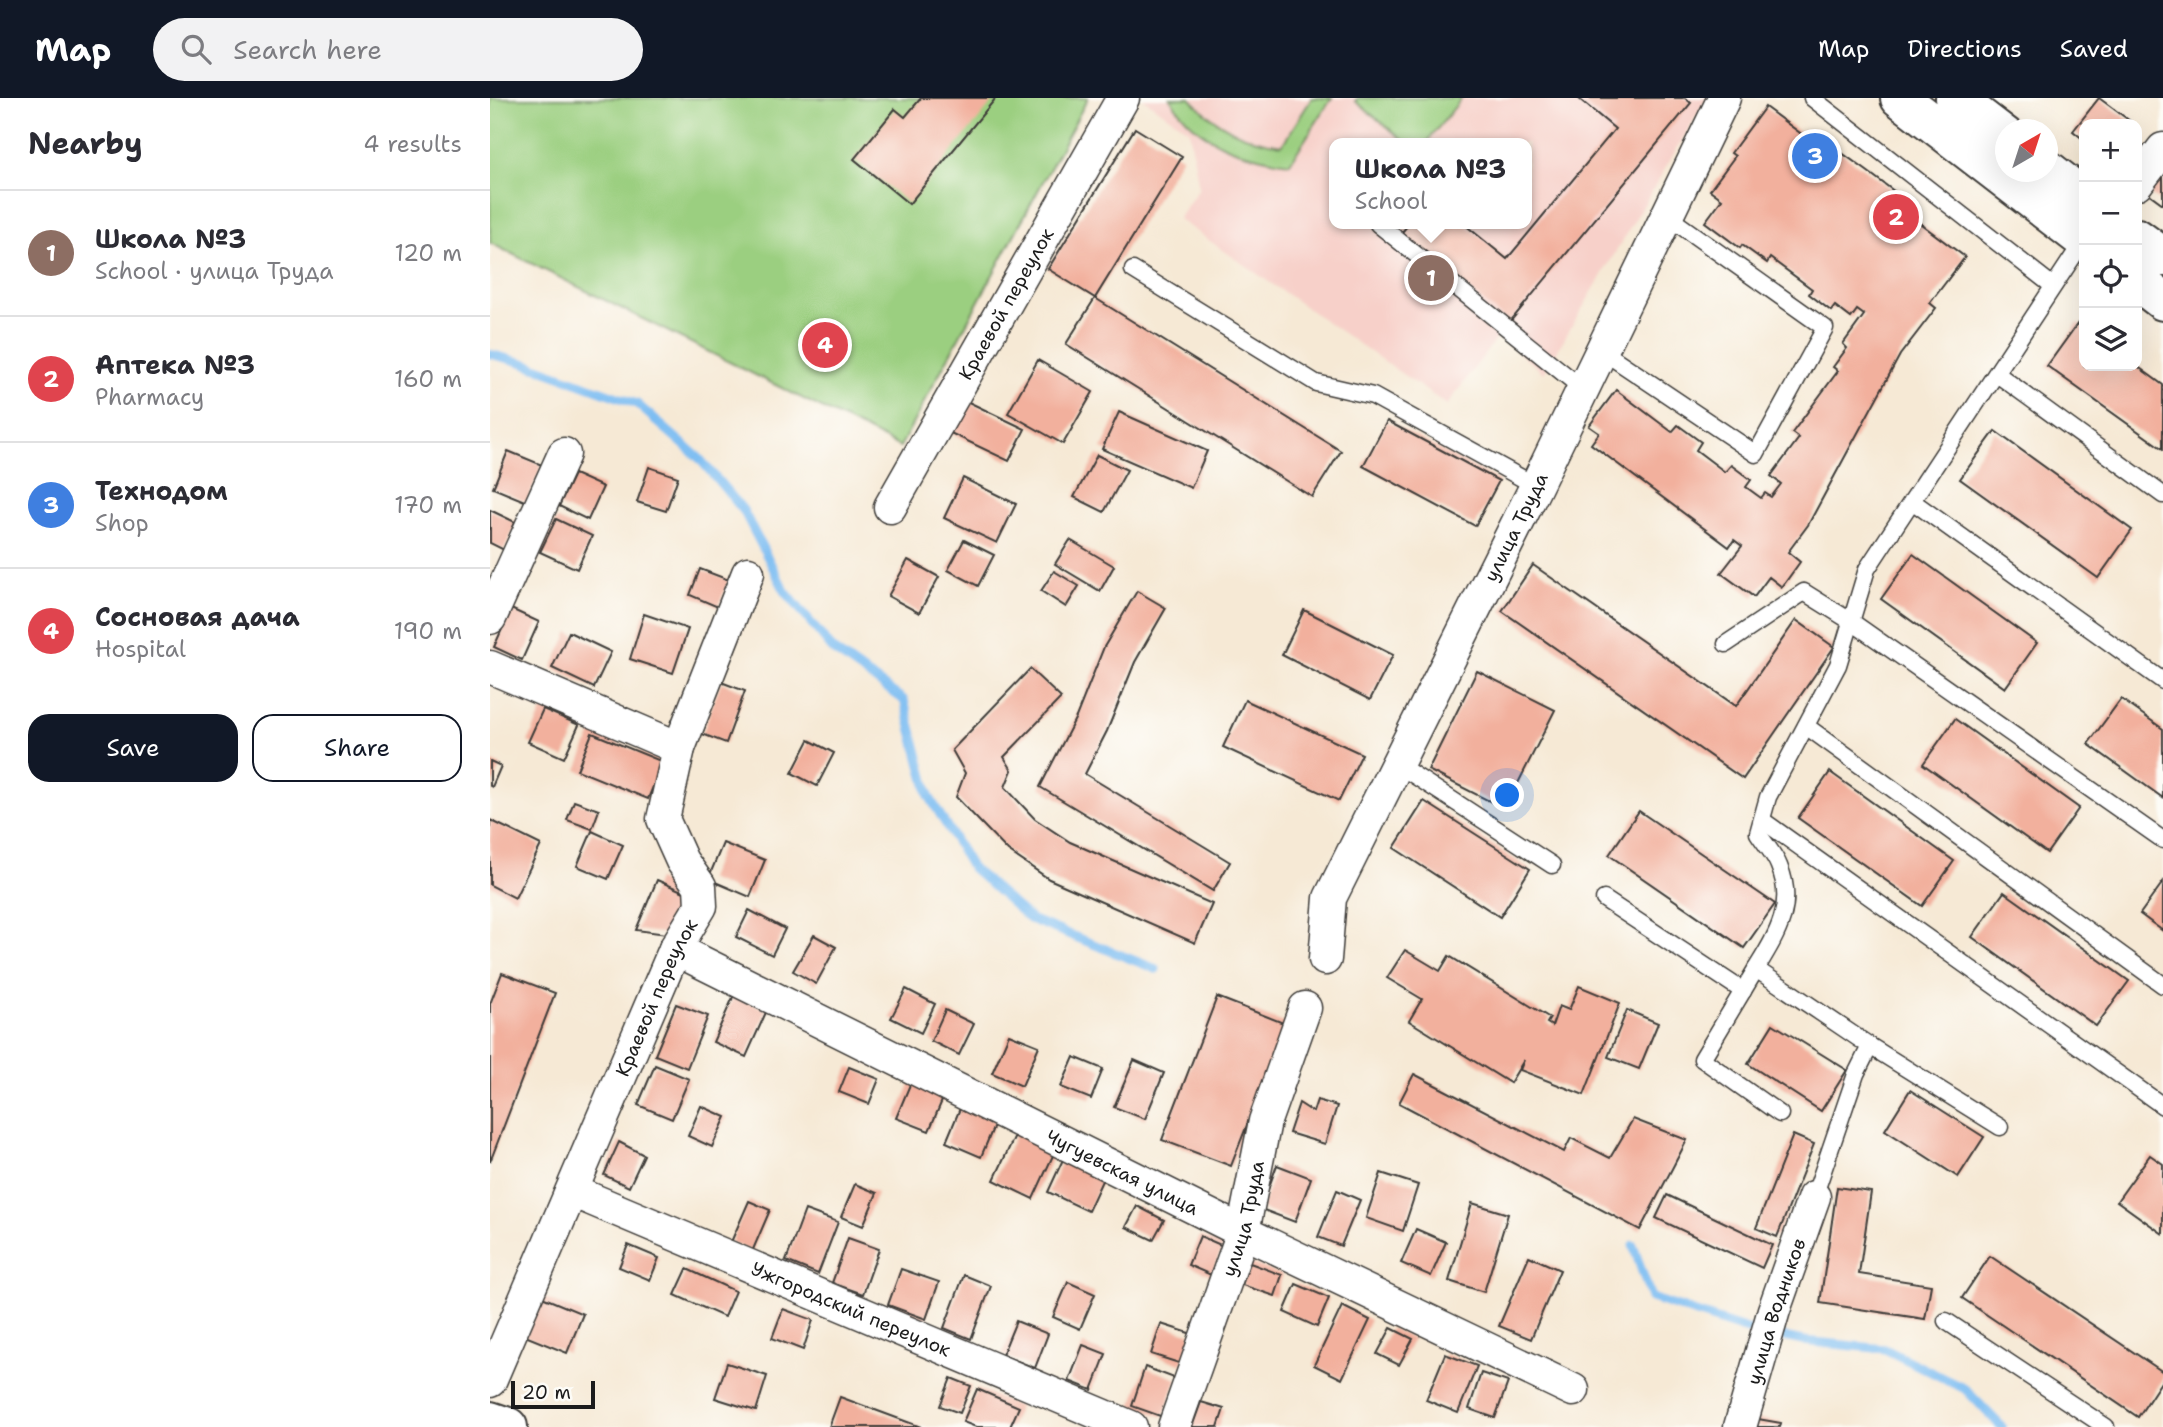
<!DOCTYPE html>
<meta charset="utf-8">
<style>
body{margin:0;font-family:"Shantell Sans",sans-serif;background:#f2f2f3;color:#2b2b33}
.controls{position:absolute;right:21px;top:21px;display:grid;overflow:hidden;border-radius:14px;box-shadow:0 7px 28px #0002}
.controls button{width:63px;height:63px;display:grid;place-items:center;padding:0;border:0;border-bottom:2px solid #e1e1e2;background:#fff;color:#2b2b33;font:35px sans-serif}
.compass{position:absolute;left:1505px;top:21px;width:63px;height:63px;border-radius:50%;background:#fff;box-shadow:0 7px 28px #0002;rotate:39deg}
.scale{position:absolute;left:21px;bottom:18px;width:84px;box-sizing:border-box;padding-left:7px;border:4px solid #1c1c1c;border-top:0;font-size:19px;line-height:24px;white-space:nowrap;color:#1c1c1c;-webkit-text-stroke:5px #fdfcf7;paint-order:stroke}
.you{position:absolute;left:1018px;top:698px;width:24px;height:24px;margin:-18px;border:5px solid #fff;border-radius:50%;background:#1a73e8;box-shadow:0 0 0 10px #1a73e833}
.badge{display:grid;place-items:center;width:46px;height:46px;border-radius:50%;background:#111827;color:#fff;font-size:23px;font-weight:700}
.pin{position:absolute;translate:-50% -50%;border:4px solid #fff;box-shadow:0 2px 7px #0006}
.popup{position:absolute;left:839px;top:40px;width:203px;height:91px;box-sizing:border-box;display:grid;place-content:center;border-radius:14px;background:#fff;filter:drop-shadow(0 2px 5px #0005);font-size:23px;white-space:nowrap;color:#7c7c81}
.popup b{font-size:26px;color:#2b2b33}
.popup::after{content:'';position:absolute;left:50%;top:100%;margin-left:-14px;border:14px solid transparent;border-top-color:#fff}
.list{margin:0;padding:0;list-style:none}
h2{display:flex;justify-content:space-between;align-items:center;height:91px;margin:0;padding:0 28px;font-size:30px}
h2 small{font-size:23px;font-weight:400;color:#7c7c81}
.list li{display:grid;grid-template-columns:46px 1fr auto;gap:21px;align-items:center;box-sizing:border-box;height:126px;padding:0 28px;border-top:2px solid #e1e1e2}
.list b{display:block;font-size:26px;white-space:nowrap}
.list p{margin:0;font-size:23px;white-space:nowrap;color:#7c7c81}
.list em{font-size:23px;font-style:normal;color:#7c7c81}
.actions{display:flex;gap:14px;padding:21px 28px}
.actions a{flex:1;padding:16px 0;border:2px solid #111827;border-radius:21px;text-align:center;font-size:24px;color:#111827}
.actions .main{background:#111827;color:#fff}
.icon{flex:none;width:38px;height:38px;fill:none;stroke:currentColor;stroke-width:2;stroke-linecap:round;stroke-linejoin:round}
.map{position:relative;flex:none;width:1673px;height:1329px;overflow:hidden}
header{display:flex;align-items:center;gap:42px;box-sizing:border-box;height:98px;padding:0 35px;background:#111827;color:#fff}
header strong{font-size:33px}
nav{display:flex;gap:38px;margin-inline-start:auto;font-size:24px}
.search{width:490px;height:63px;background:#f2f2f3;display:flex;align-items:center;gap:18px;box-sizing:border-box;padding:0 24px;border-radius:38px;color:#7c7c81;font-size:26px}
main{display:flex}
aside{flex:1;background:#fff}
.map>svg:first-child{display:block}
.built{fill:#f7d0c9;fill-rule:evenodd}
.green{fill:#9bcf80;stroke:#5c764e;stroke-width:2}
.lines{fill:none;stroke-linecap:round;stroke-linejoin:round}
.stream{stroke:#7dbdf2;stroke-width:9}
.building{fill:#f2b09d}
.lane-casing{stroke:#3d3b38;stroke-width:19}
.street-casing{stroke:#3d3b38;stroke-width:35}
.secondary-casing{stroke:#3d3b38;stroke-width:42}
.primary-casing{stroke:#3d3b38;stroke-width:42}
.lane{stroke:#fff;stroke-width:16}
.street{stroke:#fff;stroke-width:32}
.secondary{stroke:#fff;stroke-width:38}
.primary{stroke:#fff;stroke-width:38}
.labels{text-anchor:middle;dominant-baseline:central;stroke-width:5;stroke-linejoin:round;paint-order:stroke}
.street-label{font-size:19px;fill:#1c1c1c;stroke:#fdfcf7}
</style>
<header>
<strong>Map</strong>
<div class="search"><svg class="icon" aria-label="search" viewBox="0 0 24 24"><circle cx="10" cy="10" r="6"/><path d="M15 15l6 6"/></svg>Search here</div>
<nav><a>Map</a><a>Directions</a><a>Saved</a></nav>
</header>
<main>
<aside>
<h2>Nearby<small>4 results</small></h2>
<ul class="list">
<li><span class="badge" style="background:#8d6e63">1</span><div><b>Школа №3</b><p>School · улица Труда</p></div><em>120 m</em></li>
<li><span class="badge" style="background:#e0444e">2</span><div><b>Аптека №3</b><p>Pharmacy</p></div><em>160 m</em></li>
<li><span class="badge" style="background:#3f7fe0">3</span><div><b>Технодом</b><p>Shop</p></div><em>170 m</em></li>
<li><span class="badge" style="background:#e0444e">4</span><div><b>Сосновая дача</b><p>Hospital</p></div><em>190 m</em></li>
</ul>
<div class="actions"><a class="main">Save</a><a>Share</a></div>
</aside>
<div class="map">
<svg width="1673" height="1329" viewBox="0 0 1673 1329">
<rect width="100%" height="100%" fill="#fdfcf7"/>
<filter id="ink" filterUnits="userSpaceOnUse"><feTurbulence type="fractalNoise" baseFrequency=".0143" numOctaves="2"/><feDisplacementMap in="SourceGraphic" scale="14" xChannelSelector="R" yChannelSelector="G"/><feConvolveMatrix kernelMatrix="1 2 1 2 8 2 1 2 1" color-interpolation-filters="sRGB"/></filter>
<filter id="wash" filterUnits="userSpaceOnUse"><feTurbulence type="fractalNoise" baseFrequency=".00686" numOctaves="4" result="noise"/><feDisplacementMap in="SourceGraphic" scale="28" xChannelSelector="R" yChannelSelector="G"/><feGaussianBlur stdDeviation="1.57" result="paint"/><feColorMatrix in="noise" values="0 0 0 0 0 0 0 0 0 0 0 0 0 0 0 0 0 1.4 0 .05"/><feComposite in="paint" operator="in"/></filter>
<g filter="url(#wash)">
<rect width="100%" height="100%" fill="#f6e9d5"/>
<!-- built -->
<path class="built" d="M652,0H1217L1054,275L1008,238L957,307L688,121L709,90L699,32ZM845,45H1037V126H845Z"/>
<!-- green -->
<g class="green">
<polygon points="0,0 598,0 410,349 0,145"/>
<path d="M680,0H700C726,28 754,42 792,47L822,0H842L800,65C751,58 708,45 680,0Z"/>
<polygon points="868,0 972,0 936,45 917,45 865,3"/>
</g>
<g class="lines">
<!-- stream -->
<g class="stream">
<polyline points="0,256 34,265 147,306 209,360 253,412 295,493 344,553 414,602 439,698 481,769 540,821 666,871"/>
<polyline points="1143,1147 1161,1200 1251,1230 1313,1243 1395,1251 1475,1291 1512,1329"/>
</g>
</g>
<g id="blocks">
<!-- building -->
<g class="building">
<polygon points="431,0 506,0 419,106 364,61 405,11 415,19"/>
<polygon points="1088,0 1195,0 1201,5 1019,225 911,135 919,126 974,126 1017,161 1125,31"/>
<polygon points="1609,0 1644,26 1594,26 1594,42 1583,33"/>
<polygon points="1275,9 1340,57 1345,50 1377,73 1409,97 1403,105 1475,159 1440,205 1446,210 1410,257 1318,427 1298,454 1310,464 1292,489 1279,479 1264,499 1231,475 1252,448 1244,442 1239,449 1101,346 1109,335 1099,328 1126,292 1182,334 1188,327 1211,344 1206,352 1235,374 1241,367 1261,382 1256,389 1271,400 1275,395 1281,399 1291,386 1281,378 1309,340 1302,335 1348,273 1343,269 1357,250 1353,246 1374,217 1367,212 1361,220 1345,208 1341,213 1319,196 1322,191 1280,160 1277,165 1252,147 1250,150 1215,124 1232,101 1220,92 1245,58 1241,55"/>
<polygon points="645,30 692,59 605,200 558,171"/>
<polygon points="1673,67 1673,106 1654,92"/>
<polygon points="605,200 851,353 822,399 576,246"/>
<polygon points="1588,225 1594,230 1594,268 1647,268 1673,287 1673,351 1557,268"/>
<polygon points="548,262 603,294 573,346 518,315"/>
<polygon points="468,299 535,331 519,363 452,331"/>
<polygon points="629,314 717,353 701,390 612,351"/>
<polygon points="897,323 1009,383 985,428 873,368"/>
<polygon points="1505,333 1642,432 1608,480 1470,381"/>
<polygon points="18,353 52,367 37,404 3,390"/>
<polygon points="607,357 637,372 614,414 584,399"/>
<polygon points="159,369 188,379 176,413 147,404"/>
<polygon points="84,376 113,389 98,422 69,408"/>
<polygon points="473,380 526,406 507,445 454,420"/>
<polygon points="0,412 27,425 14,452 0,445"/>
<polygon points="66,421 102,438 87,471 50,454"/>
<polygon points="474,442 504,457 488,488 458,472"/>
<polygon points="580,442 624,468 610,493 565,466"/>
<polygon points="1423,456 1547,545 1515,590 1391,501"/>
<polygon points="418,462 449,479 429,515 398,498"/>
<polygon points="1043,467 1246,608 1306,522 1344,549 1253,681 1012,513"/>
<polygon points="210,471 239,482 228,509 200,497"/>
<polygon points="564,473 589,488 576,509 551,493"/>
<polygon points="647,493 676,510 645,564 617,633 595,676 740,764 723,793 550,689 586,619 614,549"/>
<polygon points="21,511 49,524 32,562 4,549"/>
<polygon points="814,512 903,557 880,602 792,557"/>
<polygon points="154,516 198,531 183,575 140,561"/>
<polygon points="79,534 121,554 104,590 62,570"/>
<polygon points="540,571 571,600 514,659 522,672 515,689 545,721 580,744 722,806 705,845 559,781 518,753 466,699 475,675 462,652"/>
<polygon points="987,573 1065,612 1015,711 938,672"/>
<polygon points="231,584 255,593 236,645 212,636"/>
<polygon points="1631,601 1673,631 1673,700 1598,646"/>
<polygon points="755,602 872,656 849,703 733,649"/>
<polygon points="53,611 89,627 74,660 38,644"/>
<polygon points="1465,621 1589,710 1557,755 1433,666"/>
<polygon points="102,635 173,664 158,701 87,672"/>
<polygon points="319,642 344,655 327,688 302,675"/>
<polygon points="0,663 11,668 2,689 0,688"/>
<polygon points="1340,674 1464,763 1432,808 1308,720"/>
<polygon points="84,703 109,712 102,731 77,722"/>
<polygon points="934,703 1040,771 1010,819 904,750"/>
<polygon points="1149,713 1285,806 1254,850 1119,757"/>
<polygon points="0,722 51,747 25,800 0,787"/>
<polygon points="102,733 133,747 118,781 87,768"/>
<polygon points="233,745 275,762 260,799 218,781"/>
<polygon points="167,782 201,797 184,837 146,832"/>
<polygon points="1673,784 1673,833 1650,816"/>
<polygon points="1514,794 1639,883 1606,928 1482,839"/>
<polygon points="259,812 295,831 282,857 246,839"/>
<polygon points="324,837 346,849 326,886 303,873"/>
<polygon points="915,852 950,873 959,858 1060,920 1057,925 1062,928 1069,908 1079,912 1089,888 1130,905 1094,997 1030,972 1034,962 1020,985 919,923 932,901 897,880"/>
<polygon points="12,875 65,895 0,1064 0,906"/>
<polygon points="416,891 445,906 431,935 401,920"/>
<polygon points="244,897 277,912 256,959 223,944"/>
<polygon points="727,899 796,926 741,1068 672,1042"/>
<polygon points="186,906 218,918 197,970 165,957"/>
<polygon points="455,912 484,926 469,957 441,943"/>
<polygon points="1137,912 1168,925 1149,971 1118,959"/>
<polygon points="1283,926 1357,972 1331,1013 1258,966"/>
<polygon points="519,936 549,948 532,988 502,975"/>
<polygon points="584,959 613,971 601,1001 571,989"/>
<polygon points="644,962 674,975 655,1021 624,1009"/>
<polygon points="165,967 199,981 182,1021 148,1007"/>
<polygon points="359,969 389,981 379,1006 349,994"/>
<polygon points="924,976 1074,1054 1081,1040 1120,1060 1143,1021 1197,1042 1150,1132 909,1005"/>
<polygon points="421,984 454,998 439,1033 406,1020"/>
<polygon points="1420,992 1494,1039 1468,1079 1395,1032"/>
<polygon points="827,1002 847,1008 835,1046 799,1035 809,1005 823,1014"/>
<polygon points="211,1008 236,1019 222,1049 198,1038"/>
<polygon points="471,1008 506,1023 491,1059 456,1044"/>
<polygon points="527,1033 566,1051 543,1101 504,1082"/>
<polygon points="1303,1037 1324,1046 1287,1139 1266,1130"/>
<polygon points="129,1044 154,1057 139,1089 114,1077"/>
<polygon points="575,1057 615,1076 598,1113 558,1094"/>
<polygon points="1660,1057 1673,1066 1673,1136 1627,1103"/>
<polygon points="787,1067 821,1080 805,1124 771,1111"/>
<polygon points="891,1075 928,1087 913,1133 876,1120"/>
<polygon points="365,1086 387,1095 373,1128 351,1119"/>
<polygon points="1347,1089 1381,1094 1369,1176 1441,1187 1435,1221 1330,1205"/>
<polygon points="847,1092 870,1102 851,1148 828,1139"/>
<polygon points="1177,1097 1282,1147 1272,1170 1166,1120"/>
<polygon points="259,1103 280,1112 262,1154 241,1144"/>
<polygon points="982,1105 1018,1116 994,1194 959,1183"/>
<polygon points="647,1108 674,1122 663,1142 636,1129"/>
<polygon points="315,1112 348,1124 328,1176 296,1163"/>
<polygon points="926,1131 956,1144 941,1178 911,1165"/>
<polygon points="710,1138 733,1148 721,1177 698,1167"/>
<polygon points="358,1140 389,1151 373,1196 342,1185"/>
<polygon points="138,1147 169,1160 160,1182 129,1169"/>
<polygon points="1039,1158 1070,1172 1041,1241 1009,1228"/>
<polygon points="1500,1158 1673,1274 1673,1281 1648,1319 1472,1200"/>
<polygon points="760,1165 792,1177 785,1198 752,1187"/>
<polygon points="197,1171 245,1193 234,1219 185,1197"/>
<polygon points="411,1171 449,1184 436,1221 398,1207"/>
<polygon points="474,1177 501,1188 481,1241 454,1230"/>
<polygon points="578,1184 605,1196 590,1231 563,1219"/>
<polygon points="806,1186 839,1200 827,1229 794,1214"/>
<polygon points="52,1199 93,1216 77,1255 35,1238"/>
<polygon points="852,1208 880,1222 852,1281 824,1267"/>
<polygon points="293,1211 323,1222 313,1252 282,1240"/>
<polygon points="526,1223 558,1236 545,1270 512,1257"/>
<polygon points="671,1226 702,1236 692,1266 661,1256"/>
<polygon points="901,1230 923,1241 909,1267 887,1256"/>
<polygon points="593,1247 616,1256 602,1292 579,1283"/>
<polygon points="955,1256 987,1268 968,1315 936,1302"/>
<polygon points="237,1265 277,1278 266,1313 225,1300"/>
<polygon points="655,1269 687,1281 673,1319 642,1308"/>
<polygon points="991,1275 1018,1284 1005,1320 979,1311"/>
<polygon points="461,1280 481,1288 470,1315 450,1308"/>
<polygon points="487,1291 529,1309 520,1329 486,1329 473,1324"/>
<polygon points="350,1299 431,1329 339,1329"/>
<polygon points="711,1304 734,1311 728,1329 702,1329"/>
<polygon points="1268,1321 1291,1325 1290,1329 1266,1329"/>
</g>
</g>
</g>
<g filter="url(#ink)">
<use href="#blocks" fill-opacity="0" stroke="#3d3b38" stroke-width="2"/>
<g class="lines">
<defs>
<g id="lane">
<polyline points="1322,0 1563,188"/>
<polyline points="888,126 1093,291"/>
<polyline points="643,172 826,285 883,298 1046,388"/>
<polyline points="1111,252 1266,356 1335,230 1177,118"/>
<polyline points="1507,276 1673,397"/>
<polyline points="1422,403 1673,583"/>
<polyline points="1236,546 1314,494 1362,524 1673,742"/>
<polyline points="1316,628 1673,887"/>
<polyline points="907,666 1062,767"/>
<polyline points="1272,722 1673,1008"/>
<polyline points="1114,801 1253,893"/>
<polyline points="1266,871 1212,961 1290,1016"/>
<polyline points="1380,948 1510,1029"/>
<path d="M1324,1099L1366,976L1380,948L1266,871C1286,838 1306,808 1289,768C1285,757 1275,746 1268,735L1278,699L1348,567L1377,471L1594,142"/>
<polyline points="1456,1223 1616,1329"/>
</g>
<g id="street">
<polyline points="1647,85 1673,51"/>
<path id="s1" d="M400,409L633,0"/>
<polyline points="0,520 74,356"/>
<polyline points="0,569 189,650"/>
<path id="s2" d="M185,851L753,1134L1083,1292"/>
<path id="s3" d="M835,861L840,800L1046,388L1234,0"/>
<path id="s4" d="M82,1093L641,1329"/>
<path id="s5" d="M0,1283L185,851L211,808L210,788L192,763L173,721L189,650L258,475"/>
<path id="s6" d="M684,1329L753,1134L775,1023L815,910"/>
<path id="s7" d="M1250,1329L1284,1212L1324,1099"/>
</g>
<g id="secondary">
<polyline points="1410,0 1594,142"/>
<polyline points="1465,0 1516,39"/>
<polyline points="1558,72 1594,100"/>
<polyline points="1647,140 1673,159"/>
<polyline points="1647,183 1673,203"/>
</g>
<polyline id="primary" points="0,1323 18,1329"/>
</defs>
<!-- lane casing -->
<use href="#lane" class="lane-casing"/>
<!-- street casing -->
<use href="#street" class="street-casing"/>
<!-- secondary casing -->
<use href="#secondary" class="secondary-casing"/>
<!-- primary casing -->
<use href="#primary" class="primary-casing"/>
<!-- lane -->
<use href="#lane" class="lane"/>
<!-- street -->
<use href="#street" class="street"/>
<!-- secondary -->
<use href="#secondary" class="secondary"/>
<!-- primary -->
<use href="#primary" class="primary"/>
</g>
</g>
<g class="labels">
<!-- street labels -->
<g class="street-label">
<text stroke="none"><textPath href="#s1" startOffset="234">Краевой переулок</textPath></text>
<text stroke="none"><textPath href="#s3" startOffset="476">улица Труда</textPath></text>
<text stroke="none"><textPath href="#s5" startOffset="418">Краевой переулок</textPath></text>
<text stroke="none"><textPath href="#s2" startOffset="500">Чугуевская улица</textPath></text>
<text stroke="none"><textPath href="#s6" startOffset="220">улица Труда</textPath></text>
<text stroke="none"><textPath href="#s4" startOffset="303">Ужгородский переулок</textPath></text>
<text stroke="none"><textPath href="#s7" startOffset="121">улица Водников</textPath></text>
</g>
</g>
</svg>
<div class="controls">
<button>+</button>
<button>−</button>
<button><svg class="icon" aria-label="locate" viewBox="0 0 24 24"><circle cx="12" cy="12" r="6"/><path d="M12 2v4M12 18v4M2 12h4M18 12h4"/></svg></button>
<button><svg class="icon" aria-label="layers" viewBox="0 0 24 24"><path d="M12 4l9 5-9 5-9-5zM3 14l9 5 9-5"/></svg></button>
</div>
<svg class="compass" viewBox="-18 -18 36 36"><path d="M0-13l5 13h-10z" fill="#e53935"/><path d="M0 13l5-13h-10z" fill="#7c7c81"/></svg>
<div class="scale">20 m</div>
<div class="you"></div>
<div class="pin badge" style="left:941px;top:180px;background:#8d6e63">1</div>
<div class="popup"><b>Школа №3</b>School</div>
<div class="pin badge" style="left:1406px;top:119px;background:#e0444e">2</div>
<div class="pin badge" style="left:1325px;top:58px;background:#3f7fe0">3</div>
<div class="pin badge" style="left:335px;top:247px;background:#e0444e">4</div>
</div>
</main>
